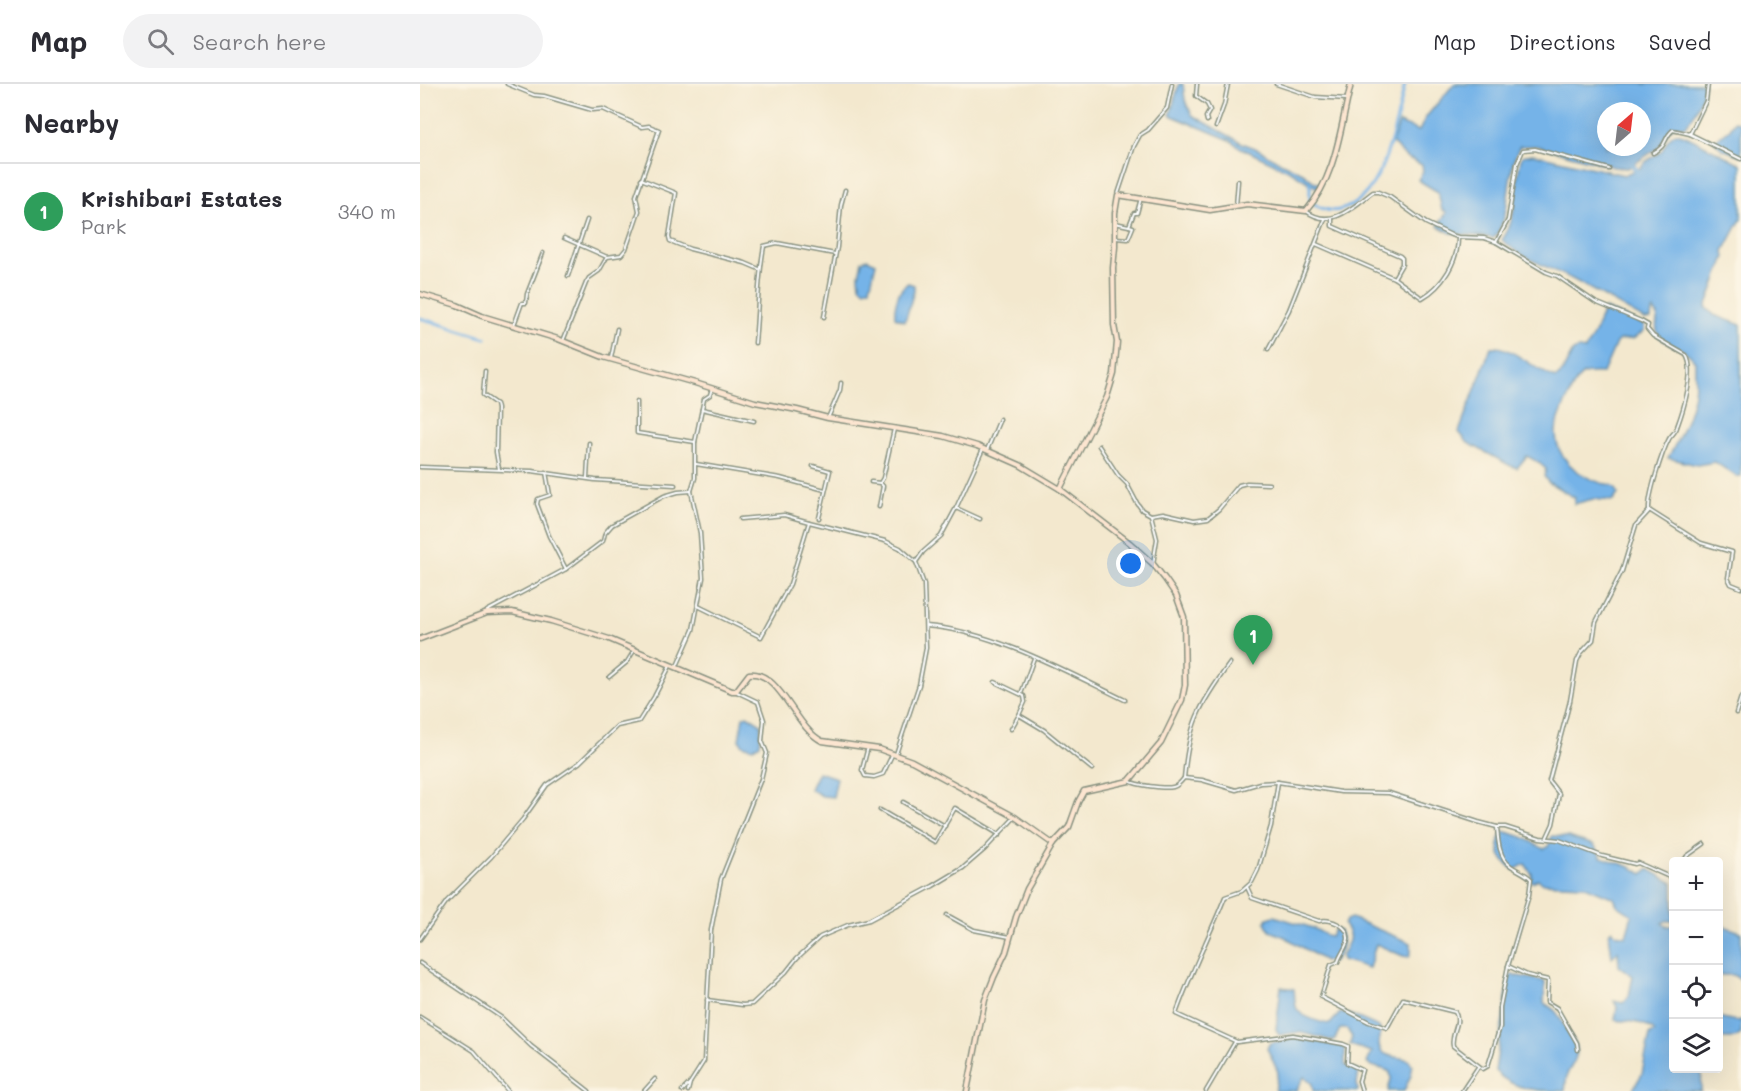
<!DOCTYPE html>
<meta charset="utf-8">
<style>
body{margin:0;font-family:Mali,sans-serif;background:#f2f2f3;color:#2b2b33}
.controls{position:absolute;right:18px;bottom:18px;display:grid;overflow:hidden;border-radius:6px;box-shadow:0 6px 24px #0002}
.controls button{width:54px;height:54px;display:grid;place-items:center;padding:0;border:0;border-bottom:2px solid #e1e1e2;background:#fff;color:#2b2b33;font:30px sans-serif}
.compass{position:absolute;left:1177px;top:18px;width:54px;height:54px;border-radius:50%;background:#fff;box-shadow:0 6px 24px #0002;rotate:28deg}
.you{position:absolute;left:711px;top:480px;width:21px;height:21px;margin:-15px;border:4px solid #fff;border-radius:50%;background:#1a73e8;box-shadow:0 0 0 9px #1a73e833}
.badge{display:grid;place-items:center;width:39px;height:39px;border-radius:50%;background:#ea580c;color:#fff;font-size:20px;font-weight:700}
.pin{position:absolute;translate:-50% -50px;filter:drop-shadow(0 2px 3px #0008)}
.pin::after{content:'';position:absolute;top:32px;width:21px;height:18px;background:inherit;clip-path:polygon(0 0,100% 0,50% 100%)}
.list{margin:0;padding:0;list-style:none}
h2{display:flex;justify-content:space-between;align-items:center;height:78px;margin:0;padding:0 24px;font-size:26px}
h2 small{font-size:20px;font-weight:400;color:#7c7c81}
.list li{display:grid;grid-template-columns:39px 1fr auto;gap:18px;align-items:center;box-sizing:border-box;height:96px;padding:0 24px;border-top:2px solid #e1e1e2}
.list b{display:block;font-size:22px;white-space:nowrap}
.list p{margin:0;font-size:20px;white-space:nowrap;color:#7c7c81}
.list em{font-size:20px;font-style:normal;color:#7c7c81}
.icon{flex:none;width:33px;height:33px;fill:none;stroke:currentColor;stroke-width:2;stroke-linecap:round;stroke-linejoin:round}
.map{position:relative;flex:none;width:1321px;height:1007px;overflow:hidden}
header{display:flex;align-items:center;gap:36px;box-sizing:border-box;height:84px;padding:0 30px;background:#fff;border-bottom:2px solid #e1e1e2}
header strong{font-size:28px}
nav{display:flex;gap:33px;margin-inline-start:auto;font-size:21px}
.search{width:420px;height:54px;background:#f2f2f3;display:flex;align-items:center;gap:15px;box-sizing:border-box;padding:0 21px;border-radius:33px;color:#7c7c81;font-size:22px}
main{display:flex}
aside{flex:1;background:#fff}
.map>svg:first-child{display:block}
.water{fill:#74b3e8;stroke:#4a788e;stroke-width:1.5;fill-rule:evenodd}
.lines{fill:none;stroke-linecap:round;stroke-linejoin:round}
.canal{stroke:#74b3e8;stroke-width:3}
.river{stroke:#74b3e8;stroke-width:5}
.street-casing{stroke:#899281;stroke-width:5}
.secondary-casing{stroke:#899281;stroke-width:7}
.street{stroke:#fff;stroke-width:2}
.secondary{stroke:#fce5d0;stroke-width:4}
</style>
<header>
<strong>Map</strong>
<div class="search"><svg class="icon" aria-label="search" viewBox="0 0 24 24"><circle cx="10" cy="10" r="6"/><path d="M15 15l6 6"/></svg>Search here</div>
<nav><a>Map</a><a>Directions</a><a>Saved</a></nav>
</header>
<main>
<aside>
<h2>Nearby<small></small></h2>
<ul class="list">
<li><span class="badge" style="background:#2e9e5b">1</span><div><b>Krishibari Estates</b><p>Park</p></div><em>340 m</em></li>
</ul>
</aside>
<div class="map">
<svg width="1321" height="1007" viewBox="0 0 1321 1007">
<rect width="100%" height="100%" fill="#fcf5e5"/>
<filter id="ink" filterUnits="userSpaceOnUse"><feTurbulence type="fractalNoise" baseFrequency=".0167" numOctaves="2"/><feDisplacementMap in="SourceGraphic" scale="12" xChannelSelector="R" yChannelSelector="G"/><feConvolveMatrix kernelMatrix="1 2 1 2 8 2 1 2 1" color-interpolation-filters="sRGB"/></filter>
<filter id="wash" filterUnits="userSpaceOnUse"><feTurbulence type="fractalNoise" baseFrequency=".008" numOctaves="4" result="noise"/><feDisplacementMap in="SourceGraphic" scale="24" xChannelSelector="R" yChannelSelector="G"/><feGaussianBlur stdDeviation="1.35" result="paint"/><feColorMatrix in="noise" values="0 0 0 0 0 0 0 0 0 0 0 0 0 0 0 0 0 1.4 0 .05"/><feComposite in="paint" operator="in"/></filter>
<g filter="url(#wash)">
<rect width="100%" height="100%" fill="#f3e8ce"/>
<!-- water -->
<g class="water">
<polygon points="759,0 763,0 765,16 772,31 822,59 840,66 852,74 883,89 893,97 900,100 899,103 897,104 872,88 821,64 810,56 750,31"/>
<path d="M1034,0H1284C1282,17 1276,29 1266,42H1255L1249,46L1239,63L1208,84L1194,83L1118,62H1100C1084,89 1094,128 1074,154L1031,149L1018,142L1027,128L1022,126L1018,108L998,96L1003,87L1002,81L986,73L972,59L979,39L999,47L1006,33ZM1186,27H1222V63H1186Z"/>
<polygon points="1315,37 1321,39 1321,72 1302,65 1294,57 1310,45"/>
<path d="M1255,49L1266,52L1321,80V135L1304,167L1305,173L1286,223L1294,231L1321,241V393H1317L1295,378L1277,381L1248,374C1260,353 1275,321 1275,296C1275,290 1275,284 1275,277C1261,256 1229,265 1238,232L1234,226L1232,227L1231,235L1225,236C1201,223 1177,208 1152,195C1129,183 1101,174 1082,156C1100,131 1093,99 1102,72L1113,70L1204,91L1220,84L1225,78L1241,68L1249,54Z"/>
<polygon points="447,175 456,179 450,204 445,206 440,202 439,191 442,177"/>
<path d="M488,199L494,201V207L486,234L484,237L475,233C474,222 478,205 488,199Z"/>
<path d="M1185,225L1220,239L1224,241V247L1213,255L1199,256L1196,259L1183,289C1163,288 1160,288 1151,307C1145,320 1138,333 1136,346C1134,373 1158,392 1181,399C1190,401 1196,400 1198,410L1193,417L1173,415L1154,420L1155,414L1128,398L1124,392L1126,385L1118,378L1107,372L1097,384L1091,382L1048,359L1039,348L1071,263C1088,259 1117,288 1136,294L1141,290L1153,267L1158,265L1165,266L1177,244L1179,235Z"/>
<polygon points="327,631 341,640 340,660 333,664 323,661 319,656 323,633"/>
<polygon points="398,688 417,694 413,713 402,712 390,705"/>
<path d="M1083,747L1103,753L1124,765L1128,763L1132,752L1148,753L1174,761L1181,773L1208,782L1223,790L1228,785L1253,799V837H1246L1242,839L1246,842H1253L1254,984L1282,985L1281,1007H1212L1222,990L1230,950L1235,948C1226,937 1209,938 1195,936L1197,923L1194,917L1203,919L1209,912L1213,892L1199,882L1198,867L1192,873L1189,849L1192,846L1196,850L1206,852L1212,831L1197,821L1194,814L1163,801L1122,799L1118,795L1113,798L1110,797L1112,790L1105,780L1094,786C1078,774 1075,765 1083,747Z"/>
<path d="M854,832L893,844L906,851L911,852L915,845L920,847C925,858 921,869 913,878L905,877L865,853L850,847L845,838L848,834Z"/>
<path d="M931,834L991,859V868L989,873L983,872L956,860L949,884L922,876L921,873C927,859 935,855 924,841L926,836Z"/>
<polygon points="1298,840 1321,848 1321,896 1313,891 1299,891"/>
<path d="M1092,891L1125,897L1124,919C1140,929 1137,929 1145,944C1148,950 1154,955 1156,961C1159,971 1153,980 1148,988C1146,993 1146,1001 1145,1007C1119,1007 1094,1007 1075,987L1089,894Z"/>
<path d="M861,903L874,905C875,911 874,920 877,925C881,933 902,939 910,940L920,929L929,930L959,943C962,949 960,951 959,958C958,974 977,972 989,976L992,981L991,991L984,1007H968L971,995L970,988C962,983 955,985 947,979L952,968L930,961L932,953L927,945H920L914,957L880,948L859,951L856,945Z"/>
<polygon points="1298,933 1316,937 1321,936 1321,950 1315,954 1299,954"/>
<polygon points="871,953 921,962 925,964 925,981 939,987 937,1000 938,1007 893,1007 892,1000 884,993 876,1007 855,1007 858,988 847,964 850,959 868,956"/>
</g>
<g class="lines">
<!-- canal -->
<g class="canal">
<path d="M890,98V116C897,124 909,128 919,126C964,117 976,37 985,0"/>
<polyline points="0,234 66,254"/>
</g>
<!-- river -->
<polyline class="river" points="1208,75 1221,92"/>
</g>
</g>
<g filter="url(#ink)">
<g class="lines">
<defs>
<g id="street">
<polyline points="87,0 114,11 124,12 172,26 183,25 222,43 229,42 239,46 216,112 219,127 206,165 201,171 187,173 179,187 169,194 166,199 143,257"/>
<polyline points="777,0 776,12 787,20 790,26 786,33 787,37"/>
<polyline points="856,0 895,13 927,15"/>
<polyline points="796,43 804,21 808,0"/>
<polyline points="1270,50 1321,75"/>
<path d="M1233,69C1248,62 1243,54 1253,46L1270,50L1286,17L1288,0"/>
<polyline points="221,95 256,109 249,153 250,157 270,165 325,179 339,185"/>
<polyline points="698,110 714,62 720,51 728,46 747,24 752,0"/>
<polyline points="816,122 818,97"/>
<path d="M886,127C911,146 933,123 953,108H958L970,113L1006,139L1031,151L1038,153L1064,154L1076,158L1126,188L1137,192L1175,218L1221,237L1228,241L1227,245L1233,252L1266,271C1276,286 1263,327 1257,343C1256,348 1251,351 1249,355C1242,368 1228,412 1229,426L1281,459L1312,468L1308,494L1311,500L1321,504"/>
<polyline points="912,134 912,142 980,172 982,174 982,180 974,194"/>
<polyline points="695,139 709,142 714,129 717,129 721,114"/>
<polyline points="144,154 187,173"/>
<polyline points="696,154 708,155 713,143 709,142"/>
<polyline points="1076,158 1088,136 1097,80 1103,66 1115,65 1189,85"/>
<path d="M896,160L974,194L1002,214C1023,202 1038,177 1038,154"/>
<polyline points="148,192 167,136"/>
<polyline points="404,233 417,163 421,121 425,106"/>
<polyline points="94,241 102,219 106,219 107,210 123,169"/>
<path d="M335,259C338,227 338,194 344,162L357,159L415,170"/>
<polyline points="848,266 869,226 905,135"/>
<polyline points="191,274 197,245"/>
<polyline points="65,287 63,311 76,320 77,325 76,368 79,385"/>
<polyline points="217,318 217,349 275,358"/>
<polyline points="282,325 334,337"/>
<polyline points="408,334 420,306 421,299"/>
<polyline points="679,362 698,391 707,400 717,419 722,426 731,431 737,455 733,480"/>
<polyline points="567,366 580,335"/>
<polyline points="276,380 360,394 405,406"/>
<polyline points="393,382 410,387 399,434"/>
<polyline points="0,383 112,387 175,396 255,401"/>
<polyline points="126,388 130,411 118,415 117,420 129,452 146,485 183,457 185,449 192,441 244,412 258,408 271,407"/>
<polyline points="167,394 169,359"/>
<polyline points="451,398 460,399 463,394 474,345"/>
<polyline points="459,423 463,402 460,399"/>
<polyline points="731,431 743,429 774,436 788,434 799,425 819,401 827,399 849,400"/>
<polyline points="560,435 536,424 563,365"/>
<polyline points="389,438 465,457 480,464 496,478"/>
<polyline points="278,522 341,553 370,500 389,438 364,431 320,435"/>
<polyline points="67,527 146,485"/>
<path d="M506,542C573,547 645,587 705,616"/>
<polyline points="257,582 273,546 283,494 280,449 271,407 275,394 275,358 284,315 290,311 292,304"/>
<polyline points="189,593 207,578 215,565"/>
<polyline points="575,598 604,612 605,618 599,631 624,646 672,685"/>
<polyline points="601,610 614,574"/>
<polyline points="1316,629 1321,613"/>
<polyline points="591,645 599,631"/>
<polyline points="448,663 442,686 445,692 454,693 463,690 473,669"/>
<polyline points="476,670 499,601 506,564 504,500 496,478 503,468 521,452 536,424"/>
<path d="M764,694C769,640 778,623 810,579"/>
<path d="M709,697C716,701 744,705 753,703C758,702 761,698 764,694L782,696L816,706L840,699L858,698"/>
<polyline points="483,718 525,742"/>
<polyline points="460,726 515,758 535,724 580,751"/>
<path d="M1077,743C1078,757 1079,774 1091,782C1098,787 1105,789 1111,795L1109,811L1088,882L1107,891L1128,896L1127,918L1137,924L1157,959L1158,966"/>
<polyline points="1127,753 1133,740 1139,710 1129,697 1150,617 1157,577 1161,569 1173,556 1176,538 1202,487 1216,441 1229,427"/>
<polyline points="1263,778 1267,772 1284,760"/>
<path d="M827,803L832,814L899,837C909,834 929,841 928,855C927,863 920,870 918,878L911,881L901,913L949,938L967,944L983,915L1035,928C1042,940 1030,949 1033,962L1063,985L1068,982L1080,943V923L1088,882"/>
<polyline points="527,831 554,846 590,853"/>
<polyline points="0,855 27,817 71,773 103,735 127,701 159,679 197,642 219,637 234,613 250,582"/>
<polyline points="0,879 82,934 111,962 169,1007"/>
<polyline points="287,916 323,921 332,920 366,888 377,874 400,853 428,841 449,836 513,802 543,784 565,765 595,733"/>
<polyline points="0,933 54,967 88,1007"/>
<polyline points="224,1007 235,995"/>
<polyline points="262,1007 270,999"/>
<polyline points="268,1007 270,999 284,977 291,846 301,795 341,695 347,669 342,657 344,636 338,618 317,608"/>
<polyline points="786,1007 815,958"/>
<path d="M942,1007L939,997L942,986L927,979L928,962L923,960L873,951L817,958L756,930C770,890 789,853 805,813L822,807L832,798L838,786L851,742L858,698L921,708L969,709L1058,738L1077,743H1085L1120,754L1139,756L1182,772L1215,780L1218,779L1254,795"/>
<polyline points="1042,1007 1058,983"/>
</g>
<g id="secondary">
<polyline points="0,210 37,221 62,232 138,255 183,273 275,299 335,318 377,326 408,334 523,352 557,362 600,381 640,405 710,459 733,480 745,495 756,511 764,533 765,601 762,616 741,659 709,697 664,707 658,718 649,743 633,760 607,805 596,833 586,868 574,893 565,916 547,1007"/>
<path d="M640,405L687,313L694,290L697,258L694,241L693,184L695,163V129L698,111L790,126L827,120L886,127C917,91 920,44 931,0"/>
<path d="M0,555L67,529L92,528L131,537L189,555L312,607H316L329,590C360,586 375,644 402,657L459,665L492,677L595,733L633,760"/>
</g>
</defs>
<!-- street casing -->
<use href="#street" class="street-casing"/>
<!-- secondary casing -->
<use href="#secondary" class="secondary-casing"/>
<!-- street -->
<use href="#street" class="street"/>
<!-- secondary -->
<use href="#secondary" class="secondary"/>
</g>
</g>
</svg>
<div class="controls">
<button>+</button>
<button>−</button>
<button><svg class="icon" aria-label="locate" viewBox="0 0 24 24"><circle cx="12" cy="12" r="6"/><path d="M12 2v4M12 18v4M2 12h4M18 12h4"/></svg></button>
<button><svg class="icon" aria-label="layers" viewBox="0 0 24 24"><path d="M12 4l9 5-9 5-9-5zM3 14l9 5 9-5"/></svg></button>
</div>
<svg class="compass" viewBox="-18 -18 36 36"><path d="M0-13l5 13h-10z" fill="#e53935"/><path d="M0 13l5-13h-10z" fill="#7c7c81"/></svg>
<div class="you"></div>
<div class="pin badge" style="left:833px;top:581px;background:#2e9e5b">1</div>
</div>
</main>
